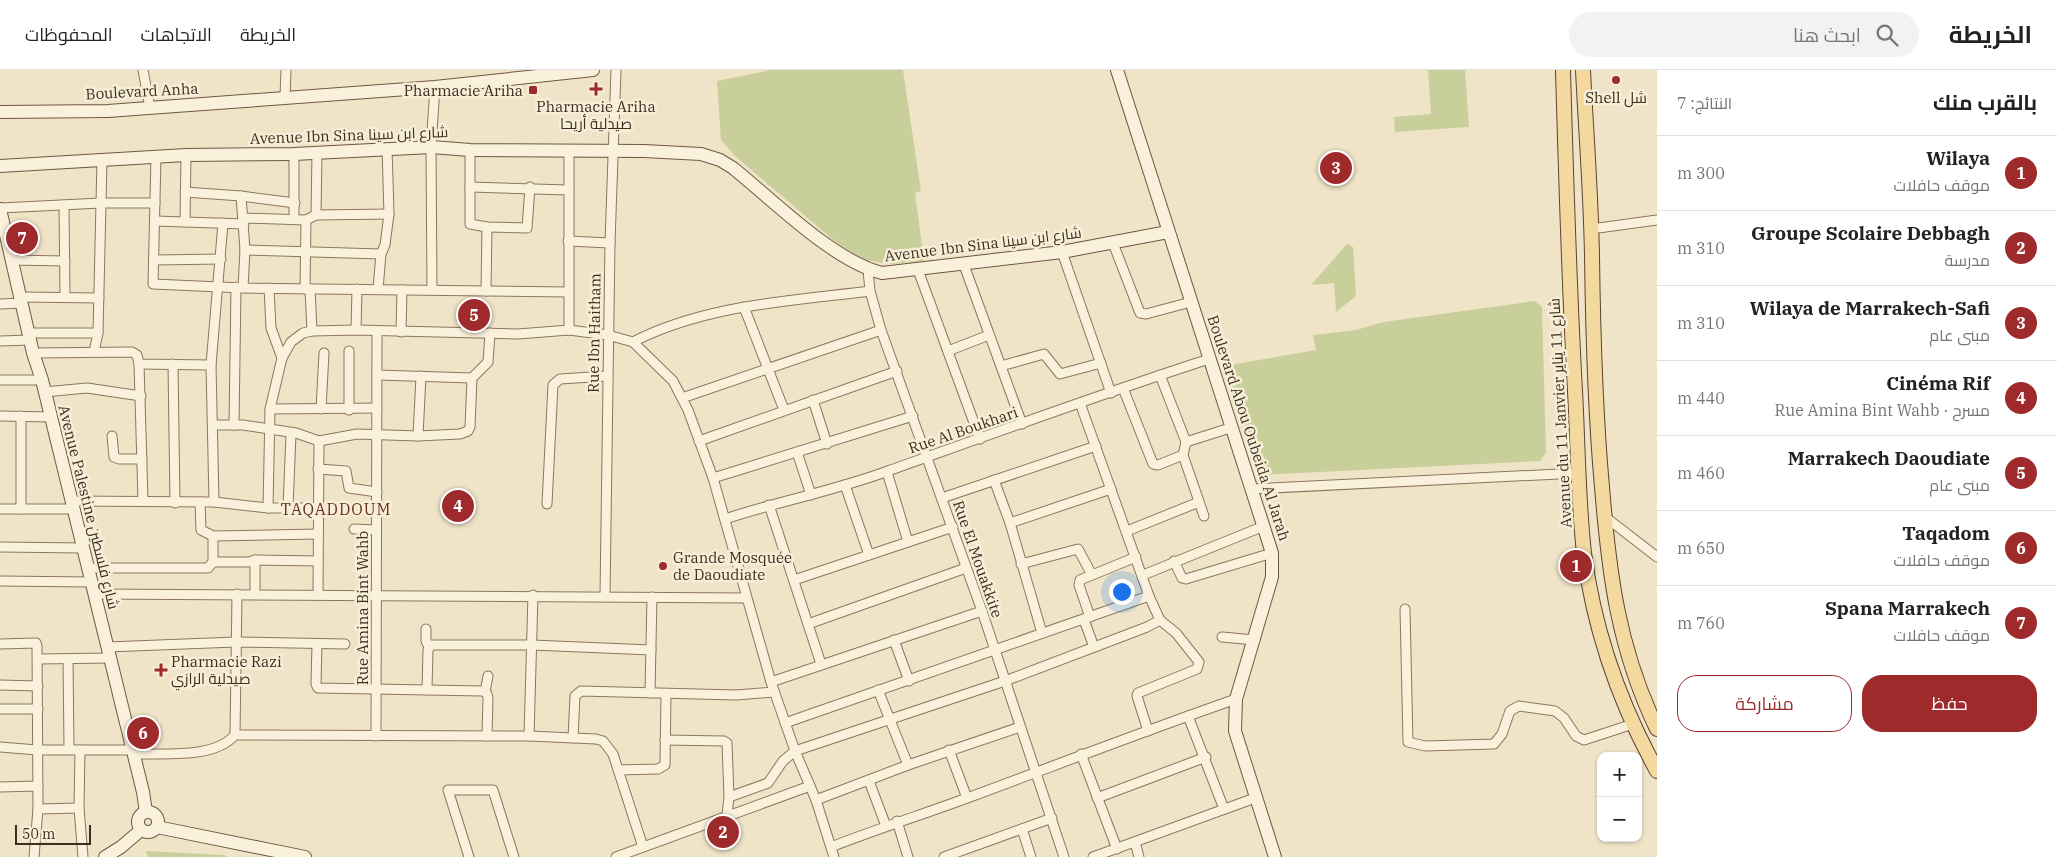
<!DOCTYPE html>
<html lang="ar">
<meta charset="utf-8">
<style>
body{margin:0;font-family:"IBM Plex Serif",Cairo,serif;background:#f2f2f2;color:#222;direction:rtl}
.controls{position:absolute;right:15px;bottom:15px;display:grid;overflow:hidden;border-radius:10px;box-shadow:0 1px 4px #0004}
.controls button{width:45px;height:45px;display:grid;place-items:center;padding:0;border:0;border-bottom:1px solid #e0e0e0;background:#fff;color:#222;font:25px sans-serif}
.scale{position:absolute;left:15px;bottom:12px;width:76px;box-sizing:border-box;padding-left:5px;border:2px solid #3d2e20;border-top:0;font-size:14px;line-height:18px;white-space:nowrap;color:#3d2e20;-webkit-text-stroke:4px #f7eed8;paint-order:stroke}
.you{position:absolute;left:1121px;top:521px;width:18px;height:18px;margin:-12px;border:4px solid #fff;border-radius:50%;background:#1a73e8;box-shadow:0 0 0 8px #1a73e833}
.badge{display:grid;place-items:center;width:32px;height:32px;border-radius:50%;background:#9e2a2b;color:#fff;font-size:16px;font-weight:700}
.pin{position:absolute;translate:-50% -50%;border:2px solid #fff;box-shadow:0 1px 5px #0006}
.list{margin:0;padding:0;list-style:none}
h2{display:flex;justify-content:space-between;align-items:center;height:65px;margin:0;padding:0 20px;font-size:21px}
h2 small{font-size:16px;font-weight:400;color:#767676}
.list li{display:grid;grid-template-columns:32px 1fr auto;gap:15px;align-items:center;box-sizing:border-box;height:75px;padding:0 20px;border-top:1px solid #e0e0e0}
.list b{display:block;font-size:19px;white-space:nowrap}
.list p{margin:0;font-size:16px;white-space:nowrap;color:#767676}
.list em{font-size:16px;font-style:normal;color:#767676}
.actions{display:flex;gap:10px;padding:15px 20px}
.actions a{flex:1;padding:11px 0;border:1px solid #9e2a2b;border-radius:20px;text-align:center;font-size:18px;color:#9e2a2b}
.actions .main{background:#9e2a2b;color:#fff}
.icon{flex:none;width:28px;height:28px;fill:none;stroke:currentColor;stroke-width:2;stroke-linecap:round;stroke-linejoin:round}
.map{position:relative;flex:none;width:1657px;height:787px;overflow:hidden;direction:ltr}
header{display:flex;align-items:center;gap:30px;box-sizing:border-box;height:70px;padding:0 25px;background:#fff;border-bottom:1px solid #e0e0e0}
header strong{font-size:24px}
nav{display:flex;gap:28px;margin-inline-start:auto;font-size:18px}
.search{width:350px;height:45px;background:#f2f2f2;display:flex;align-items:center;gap:12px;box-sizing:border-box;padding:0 18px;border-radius:28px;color:#767676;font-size:19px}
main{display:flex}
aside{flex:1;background:#fff}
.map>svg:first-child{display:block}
.green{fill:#c9cf9b}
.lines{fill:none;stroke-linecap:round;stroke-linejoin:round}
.street-casing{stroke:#8d765c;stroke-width:11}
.secondary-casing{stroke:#6f573f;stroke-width:14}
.primary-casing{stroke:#5b4430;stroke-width:16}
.street{stroke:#faf1dc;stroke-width:9}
.secondary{stroke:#faf1dc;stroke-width:12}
.primary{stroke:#f3d9a0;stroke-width:14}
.poi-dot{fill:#9e2a2b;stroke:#f7eed8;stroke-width:2}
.labels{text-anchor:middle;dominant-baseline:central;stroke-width:5;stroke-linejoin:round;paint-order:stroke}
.poi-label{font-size:15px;fill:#3d2e20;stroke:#f7eed8}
.street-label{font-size:15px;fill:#3d2e20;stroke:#f7eed8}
.neighbourhood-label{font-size:16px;letter-spacing:1px;fill:#6b2e1e;stroke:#f7eed8}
</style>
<header>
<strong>الخريطة</strong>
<div class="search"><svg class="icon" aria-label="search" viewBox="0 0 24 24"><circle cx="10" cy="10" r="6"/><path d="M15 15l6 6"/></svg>ابحث هنا</div>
<nav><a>الخريطة</a><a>الاتجاهات</a><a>المحفوظات</a></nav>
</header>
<main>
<aside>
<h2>بالقرب منك<small>النتائج: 7</small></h2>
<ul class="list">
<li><span class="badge">1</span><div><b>Wilaya</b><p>موقف حافلات</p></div><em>300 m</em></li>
<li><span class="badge">2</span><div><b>Groupe Scolaire Debbagh</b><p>مدرسة</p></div><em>310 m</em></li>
<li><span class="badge">3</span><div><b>Wilaya de Marrakech-Safi</b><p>مبنى عام</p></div><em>310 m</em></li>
<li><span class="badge">4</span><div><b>Cinéma Rif</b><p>مسرح · Rue Amina Bint Wahb</p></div><em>440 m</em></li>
<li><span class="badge">5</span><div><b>Marrakech Daoudiate</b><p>مبنى عام</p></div><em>460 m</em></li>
<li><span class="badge">6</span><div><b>Taqadom</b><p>موقف حافلات</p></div><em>650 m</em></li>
<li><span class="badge">7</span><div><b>Spana Marrakech</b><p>موقف حافلات</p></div><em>760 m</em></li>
</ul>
<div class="actions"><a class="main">حفظ</a><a>مشاركة</a></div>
</aside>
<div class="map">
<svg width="1657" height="787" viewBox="0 0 1657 787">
<rect width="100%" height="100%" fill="#f0e4c8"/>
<!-- green -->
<g class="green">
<polygon points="771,0 903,0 921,121 915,123 924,191 891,194 864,190 837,173 736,87 721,70 717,11"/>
<polygon points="1428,0 1465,0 1469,57 1395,62 1394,47 1431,44"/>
<polygon points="1347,174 1353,177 1356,226 1336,242 1334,213 1311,215"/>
<polygon points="1535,231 1542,237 1546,383 1540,391 1261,405 1224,296 1316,280 1313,265 1356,260 1384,252"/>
<polygon points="146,781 223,785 228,787 148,787"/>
</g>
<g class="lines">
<defs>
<g id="street">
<polyline points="143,0 150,38"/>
<polyline points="285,27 286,0"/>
<polyline points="470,80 470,154 487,157 527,158 530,117"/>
<polyline points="294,84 294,149"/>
<polyline points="156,87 153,214 243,218 568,222"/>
<polyline points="470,117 569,120"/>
<polyline points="185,122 241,126 295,133"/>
<polyline points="241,126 245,180 243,218"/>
<polyline points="64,135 65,227"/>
<polyline points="0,138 101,133 155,133"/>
<polyline points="316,145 317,83"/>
<polyline points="244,148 306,150 316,145 389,144"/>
<polyline points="155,151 244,154"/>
<polyline points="185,152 186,85"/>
<polyline points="1591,159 1657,150"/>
<polyline points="568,171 610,173"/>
<polyline points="1113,173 1140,243 1146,244 1191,232"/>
<polyline points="245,180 381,184"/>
<polyline points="1062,182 1111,323"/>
<polyline points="12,190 65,191"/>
<polyline points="154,190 221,189"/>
<polyline points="964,195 1022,354"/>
<polyline points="868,200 870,221 881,260 982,541 1064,787"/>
<polyline points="918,200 980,369"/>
<polyline points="269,218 271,258 282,288"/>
<polyline points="305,219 306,150"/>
<polyline points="310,219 312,261"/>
<polyline points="378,219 381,184 385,175 389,144 387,78"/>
<polyline points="432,220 431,77 435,17"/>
<polyline points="486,221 487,157"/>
<polyline points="21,227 99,228"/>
<polyline points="0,234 22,233"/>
<polyline points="744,237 784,340"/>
<polyline points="356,260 357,219"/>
<polyline points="569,260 569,82"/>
<polyline points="401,262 402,220"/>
<polyline points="30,263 98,263"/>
<polyline points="0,271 31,270"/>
<path d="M633,272C705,235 790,231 870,221"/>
<polyline points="349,281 349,340"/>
<polyline points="948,281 989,265"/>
<polyline points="94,282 98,263 102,90"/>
<polyline points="33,283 132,282 137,285 139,294 211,295"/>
<polyline points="139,294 143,431"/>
<polyline points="173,294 175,433"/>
<polyline points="1001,296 1044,284 1060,304 1101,293"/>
<polyline points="377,305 472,308"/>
<polyline points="1160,305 1186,372 1183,385 1204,446"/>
<polyline points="0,310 42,310"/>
<polyline points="1123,318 1153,394 1158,395 1183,385"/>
<polyline points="44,322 87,318 141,326"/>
<polyline points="682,328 881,260"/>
<polyline points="813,330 827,374"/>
<polyline points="1080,333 1149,526 1160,550 1176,563 1199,592 1197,599 1138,623 1137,626 1148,661"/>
<polyline points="270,339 377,338"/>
<polyline points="321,339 324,283"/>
<polyline points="0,346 51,347"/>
<polyline points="21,346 21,439"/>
<polyline points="214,355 243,355 296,363 319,371 357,364 418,366 460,364 468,361 470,357 472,308 488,292 490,263"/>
<polyline points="234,355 236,217"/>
<polyline points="112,366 114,387 119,389 142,389"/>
<polyline points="418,366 421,306"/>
<polyline points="699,371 897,301"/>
<polyline points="1186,372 1230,358"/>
<polyline points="797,382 811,425"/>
<polyline points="318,399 346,401 349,418 377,422"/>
<polyline points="887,402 908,472"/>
<polyline points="713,408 913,346"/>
<polyline points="994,410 1010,453 1042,563"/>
<polyline points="845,415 869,485"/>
<polyline points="1252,419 1579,403"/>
<polyline points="942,428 1096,376"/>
<polyline points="71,431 214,432 268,438 318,438"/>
<polyline points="200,432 201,460 213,466 318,464"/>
<polyline points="214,432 211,295 223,153"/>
<polyline points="547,434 553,315 560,309 607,306"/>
<polyline points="769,435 821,594"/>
<polyline points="268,438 270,339 282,288 291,272 303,263 312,261 356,260 518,264 569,260 608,265 633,272 673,311 688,340 713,408 771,612 795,681 816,730 834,787"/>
<polyline points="288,438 291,364"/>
<polyline points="0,439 73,439"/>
<polyline points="1604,446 1657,487"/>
<path d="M725,449C779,431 834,421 888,401C994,363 1101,324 1209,289"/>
<polyline points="1010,453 1111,419"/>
<polyline points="354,459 376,460"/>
<polyline points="1127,461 1199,432"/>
<polyline points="0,477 83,478"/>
<polyline points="1174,491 1182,508 1186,509 1272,483"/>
<polyline points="213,492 213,466"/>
<polyline points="1021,494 1078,479 1092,505"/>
<polyline points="88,498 208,498 213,492 249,492 255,490 318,491"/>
<polyline points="1143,505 1264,456"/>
<polyline points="794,510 953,457"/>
<polyline points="0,511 91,512"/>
<polyline points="94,524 746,528"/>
<polyline points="255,524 255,490"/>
<polyline points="318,524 319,371"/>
<polyline points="605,526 610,173 616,0"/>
<polyline points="1405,539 1408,672 1425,676 1494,674 1502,664 1510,641 1519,636 1555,641 1564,648 1576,666 1584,670 1633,654"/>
<polyline points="1090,547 1079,515 1080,510 1136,487"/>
<polyline points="1084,550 1094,577"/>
<polyline points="808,554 966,498"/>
<polyline points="426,559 426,571 429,577"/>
<polyline points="1222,567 1255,570"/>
<polyline points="894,570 909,611"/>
<polyline points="0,574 36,573 37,576 38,739 34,787"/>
<polyline points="317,574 316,614 318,618 483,621 487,624 488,628 487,666"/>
<polyline points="107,577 236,572 345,574"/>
<polyline points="38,589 110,588"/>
<polyline points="68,589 69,679"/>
<polyline points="771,612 982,541"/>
<polyline points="0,615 38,616"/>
<polyline points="427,620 428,580 431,575 532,575 651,580"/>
<polyline points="878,620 908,695"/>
<polyline points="485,622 488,606"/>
<polyline points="650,623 652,527"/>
<polyline points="0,639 38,639"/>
<polyline points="1188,646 1224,739"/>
<polyline points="785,653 1149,526"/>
<polyline points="235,665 237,524"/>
<polyline points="376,666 377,261"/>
<polyline points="529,666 533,525"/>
<polyline points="573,668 575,626 581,621 736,625 774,622"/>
<polyline points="665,670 724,671 727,673 729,727 727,745"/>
<polyline points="0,677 37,680 132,680"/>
<polyline points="80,680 79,738 83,787"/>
<polyline points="949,680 967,728"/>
<path d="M134,684C164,683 214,689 235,665L529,666L596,669L603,671L613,684L643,777"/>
<polyline points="1081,684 1117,779"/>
<polyline points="618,700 658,699 665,695 666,624"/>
<polyline points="869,711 886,756"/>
<polyline points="0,717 38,716"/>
<polyline points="729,727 768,713 783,691 795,681 1005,611 1147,557 1160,550"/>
<polyline points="1097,728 1206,687"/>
<polyline points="816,730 908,695 1020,657"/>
<polyline points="38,739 79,738"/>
<polyline points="897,751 908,787"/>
<polyline points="1022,759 1031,787"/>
<polyline points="1135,772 1139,787"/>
<path d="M831,777C877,759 924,744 970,727C1059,694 1147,660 1236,629"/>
<polyline points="469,787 448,720 493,720 514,787"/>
<polyline points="616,787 810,716"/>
<polyline points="944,787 1052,748"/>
<polyline points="1093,787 1255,728"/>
</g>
<g id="secondary">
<polyline points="1117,0 1272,483 1272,507 1236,629 1235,661 1275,787"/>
<polyline points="0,42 108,41 162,37 435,17 593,0"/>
<path d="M0,96L186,85L294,84L431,77L470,80L644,81L701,84L720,90L733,98C773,130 833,191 882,203L1062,182L1168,162"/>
<polyline points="0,139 33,283 42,310 143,722 146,742"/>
<circle cx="148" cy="752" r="10"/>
<polyline points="157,757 305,787"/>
<polyline points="105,787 121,777 141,760"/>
</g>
<g id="primary">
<path d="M1563,0C1566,107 1569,214 1575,321C1578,375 1578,430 1584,483C1594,560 1620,634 1657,701"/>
<path d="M1583,0C1586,62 1591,124 1592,186C1593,263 1595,340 1602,417C1609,504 1618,578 1657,659"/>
</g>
</defs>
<!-- street casing -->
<use href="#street" class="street-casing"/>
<!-- secondary casing -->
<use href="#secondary" class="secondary-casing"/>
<!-- primary casing -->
<use href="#primary" class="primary-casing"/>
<!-- street -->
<use href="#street" class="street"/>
<!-- secondary -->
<use href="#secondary" class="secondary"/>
<!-- primary -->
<use href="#primary" class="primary"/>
</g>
<!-- markers -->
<g class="poi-dot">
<circle cx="1616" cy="10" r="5"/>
<path d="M593.5 11.5h5v5h5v5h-5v5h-5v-5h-5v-5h5z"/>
<rect x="528" y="15" width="10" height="10" rx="2.5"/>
<circle cx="663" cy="496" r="5"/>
<path d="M158.5 592.5h5v5h5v5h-5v5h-5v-5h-5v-5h5z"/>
</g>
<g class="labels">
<!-- poi labels -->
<g class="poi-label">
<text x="523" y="20" text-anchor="end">Pharmacie Ariha</text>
<text x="1616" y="27">Shell شل</text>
<text x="596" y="36">Pharmacie Ariha<tspan x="596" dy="17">صيدلية أريحا</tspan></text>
<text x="673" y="487" text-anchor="start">Grande Mosquée<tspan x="673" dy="17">de Daoudiate</tspan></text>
<text x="171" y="591" text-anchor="start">Pharmacie Razi<tspan x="171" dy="17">صيدلية الرازي</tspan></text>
</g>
<!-- street labels -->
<g class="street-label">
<text transform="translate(142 21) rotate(-3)">Boulevard Anha</text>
<text transform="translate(349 65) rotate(-2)">Avenue Ibn Sina شارع ابن سينا</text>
<text transform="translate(983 174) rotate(-7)">Avenue Ibn Sina شارع ابن سينا</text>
<text transform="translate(594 263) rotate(-89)">Rue Ibn Haitham</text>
<text transform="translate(1560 343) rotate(-93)">Avenue du 11 Janvier شارع 11 يناير</text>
<text transform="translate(1249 358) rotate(72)">Boulevard Abou Oubeida Al Jarah</text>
<text transform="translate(963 360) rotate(-19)">Rue Al Boukhari</text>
<text transform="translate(89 437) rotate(76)">Avenue Palestine شارع فلسطين</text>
<text transform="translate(978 489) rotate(71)">Rue El Mouakkite</text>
<text transform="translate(362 538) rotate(-90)">Rue Amina Bint Wahb</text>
</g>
<!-- neighbourhood labels -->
<g class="neighbourhood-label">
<text x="336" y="439">TAQADDOUM</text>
</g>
</g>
</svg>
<div class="controls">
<button>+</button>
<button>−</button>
</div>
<div class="scale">50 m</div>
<div class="you"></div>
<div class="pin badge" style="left:1576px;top:496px">1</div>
<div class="pin badge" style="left:723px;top:762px">2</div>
<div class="pin badge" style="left:1336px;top:98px">3</div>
<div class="pin badge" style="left:458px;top:436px">4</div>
<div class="pin badge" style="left:474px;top:245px">5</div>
<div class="pin badge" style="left:143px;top:663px">6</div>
<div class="pin badge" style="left:22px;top:168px">7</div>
</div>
</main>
